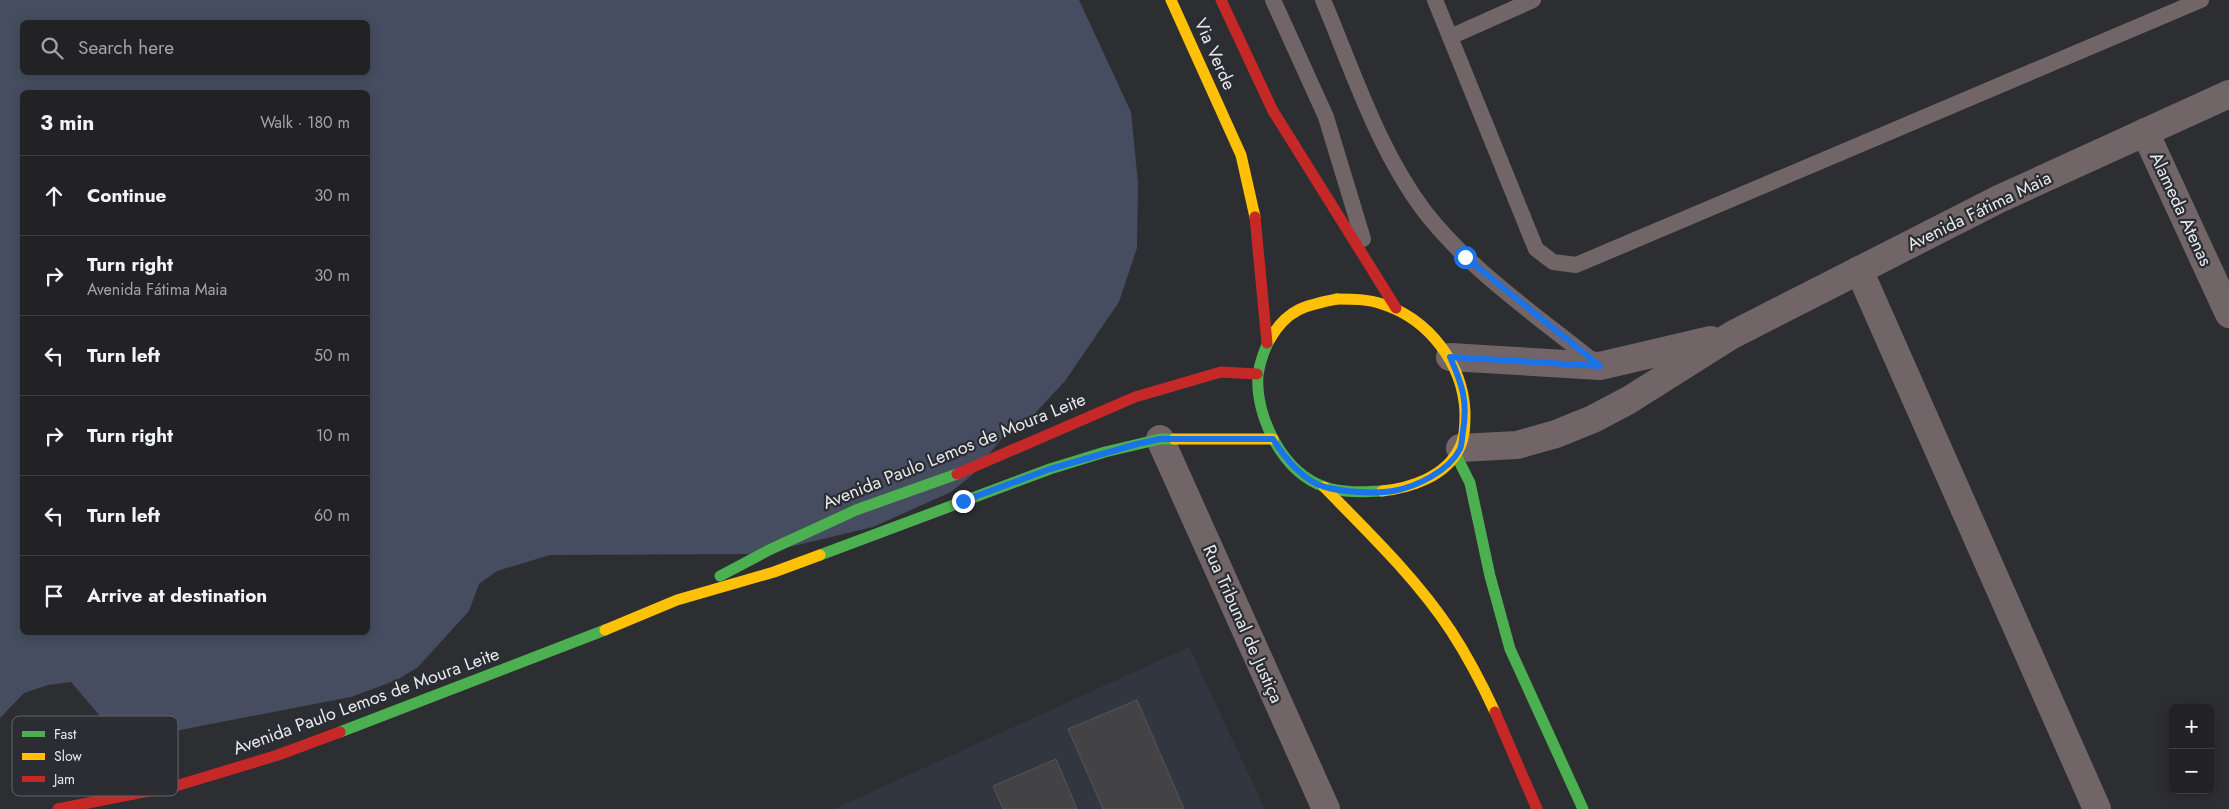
<!DOCTYPE html>
<meta charset="utf-8">
<style>
body{margin:0;font-family:Jost,sans-serif;background:#2e2f32;color:#f1f3f6}
.controls{position:absolute;right:15px;bottom:15px;display:grid;overflow:hidden;border-radius:8px;box-shadow:0 2px 12px #0003}
.controls button{width:45px;height:45px;display:grid;place-items:center;padding:0;border:0;border-bottom:1px solid #3f3f42;background:#222225;color:#f1f3f6;font:25px sans-serif}
.stop{position:absolute;width:15px;height:15px;margin:-11px;border:4px solid #1a73e8;border-radius:50%;background:#fff}
.stop.end{background:#1a73e8;border-color:#fff;box-shadow:0 1px 5px #0008}
.list{margin:0;padding:0;list-style:none}
h2{display:flex;justify-content:space-between;align-items:center;height:65px;margin:0;padding:0 20px;font-size:21px}
h2 small{font-size:16px;font-weight:400;color:#a2a4a7}
.list li{display:grid;grid-template-columns:32px 1fr auto;gap:15px;align-items:center;box-sizing:border-box;height:80px;padding:0 20px;border-top:1px solid #3f3f42}
.list b{display:block;font-size:19px;white-space:nowrap}
.list p{margin:0;font-size:16px;white-space:nowrap;color:#a2a4a7}
.list em{font-size:16px;font-style:normal;color:#a2a4a7}
.icon{flex:none;width:28px;height:28px;fill:none;stroke:currentColor;stroke-width:2;stroke-linecap:round;stroke-linejoin:round}
.map{position:relative;flex:none;width:2229px;height:809px;overflow:hidden}
.search{position:absolute;background:#222225;box-shadow:0 2px 12px #0003;left:20px;top:20px;width:350px;height:55px;display:flex;align-items:center;gap:12px;box-sizing:border-box;padding:0 18px;border-radius:8px;color:#a2a4a7;font-size:19px}
.panel{position:absolute;background:#222225;box-shadow:0 2px 12px #0003;left:20px;top:90px;width:350px;height:545px;border-radius:8px}
.map>svg:first-child{display:block}
.built{fill:#313640}
.green{fill:#464d60;fill-rule:evenodd}
.building{fill:#434345;stroke:#565659}
.lines{fill:none;stroke-linecap:round;stroke-linejoin:round}
.lane{stroke:#716567;stroke-width:16}
.street{stroke:#716567;stroke-width:28}
.fast{stroke:#4caf50;stroke-width:11}
.slow{stroke:#ffc107;stroke-width:11}
.jam{stroke:#c62828;stroke-width:11}
.route{stroke:#1a73e8;stroke-width:6}
.labels{text-anchor:middle;dominant-baseline:central;stroke-width:4.5;stroke-linejoin:round;paint-order:stroke}
.street-label{font-size:18px;fill:#e7e9ed;stroke:#2b2d33}
.key{fill:#2b2d33;stroke:#63656b;stroke-width:1}
.key-label{font-size:14px;fill:#e7e9ed}
</style>
<div class="map">
<svg width="2229" height="809" viewBox="0 0 2229 809">
<rect width="100%" height="100%" fill="#2d2e31"/>
<!-- built -->
<polygon class="built" points="1189,647 1265,809 834,809"/>
<!-- green -->
<path class="green" d="M0,0H1079L1131,112L1138,183L1137,248L1119,302L1065,381L1024,425L1003,437L973,474L951,492L873,527L760,554L550,555L497,571L479,584L469,611L418,667L397,680L351,697L139,738L117,736L71,682L48,685L24,693L0,718ZM22,22H368V72H22ZM22,92H368V632H22Z"/>
<!-- building -->
<g class="building">
<polygon points="1137,700 1184,809 1103,809 1068,729"/>
<polygon points="1056,759 1077,809 1003,809 993,786"/>
</g>
<g class="lines">
<!-- lane -->
<g class="lane">
<polyline points="1273,0 1326,117 1363,239"/>
<path d="M1323,0C1353,71 1378,150 1425,212C1472,272 1539,317 1598,365"/>
<polyline points="1435,0 1536,249 1553,262 1576,265 2201,0"/>
<polyline points="1450,37 1533,0"/>
</g>
<!-- street -->
<g class="street">
<polyline points="2145,132 2229,314"/>
<polyline points="1859,270 2097,809"/>
<polyline points="1450,357 1600,366 1711,340"/>
<polyline points="1160,439 1326,809"/>
<polyline points="1460,448 1517,445 1556,434 1593,419 1629,400 1732,335 1999,199 2229,94"/>
</g>
<!-- fast -->
<g class="fast">
<path d="M1270,339C1264,350 1260,362 1258,375C1255,417 1283,473 1325,487C1342,493 1364,492 1382,491"/>
<polyline points="1456,455 1470,483 1490,576 1510,649 1583,809"/>
<polyline points="820,555 1050,469 1105,452 1160,439 1174,439"/>
<polyline points="720,576 769,550 856,510 957,474"/>
<polyline points="340,732 605,630"/>
</g>
<!-- slow -->
<g class="slow">
<polyline points="1171,0 1241,155 1255,217"/>
<path d="M1337,299C1352,299 1368,299 1382,304C1429,319 1463,364 1465,412C1465,424 1465,438 1459,449C1445,477 1410,488 1382,491"/>
<path d="M1270,339C1287,309 1306,305 1337,299"/>
<polyline points="1174,439 1273,439"/>
<path d="M1324,487C1368,532 1416,578 1451,631C1468,657 1482,684 1495,712"/>
<polyline points="605,630 677,600 774,572 820,555"/>
</g>
<!-- jam -->
<g class="jam">
<polyline points="1221,0 1273,111 1396,308"/>
<polyline points="1255,217 1267,343"/>
<polyline points="957,474 1135,397 1221,372 1257,374"/>
<polyline points="1495,712 1537,809"/>
<polyline points="58,809 179,785 278,755 340,732"/>
</g>
</g>
<g class="lines">
<!-- route -->
<path class="route" d="M963,501L1050,469L1137,444L1160,439H1273C1284,457 1303,481 1325,487C1342,492 1376,494 1393,491C1416,487 1449,471 1460,449C1462,444 1462,437 1463,431C1468,401 1462,384 1450,357L1600,366L1465,257"/>
</g>
<g class="labels">
<!-- street labels -->
<g class="street-label">
<text transform="translate(1215 54) rotate(66)">Via Verde</text>
<text transform="translate(2181 209) rotate(65)">Alameda Atenas</text>
<text transform="translate(1979 211) rotate(-26)">Avenida Fátima Maia</text>
<text transform="translate(954 451) rotate(-22)">Avenida Paulo Lemos de Moura Leite</text>
<text transform="translate(1243 624) rotate(66)">Rua Tribunal de Justiça</text>
<text transform="translate(366 701) rotate(-20)">Avenida Paulo Lemos de Moura Leite</text>
</g>
</g>
<!-- legend -->
<rect x="12" y="716" width="166" height="80" rx="8" class="key"/>
<rect x="22" y="731" width="23" height="6" fill="#4caf50"/>
<rect x="22" y="753" width="23" height="7" fill="#ffc107"/>
<rect x="22" y="776" width="23" height="6" fill="#c62828"/>
<g class="key-label">
<text x="54" y="739">Fast</text>
<text x="54" y="761">Slow</text>
<text x="54" y="784">Jam</text>
</g>
</svg>
<div class="controls">
<button>+</button>
<button>−</button>
</div>
<div class="stop" style="left:1465px;top:257px"></div>
<div class="stop end" style="left:963px;top:501px"></div>
<div class="search"><svg class="icon" aria-label="search" viewBox="0 0 24 24"><circle cx="10" cy="10" r="6"/><path d="M15 15l6 6"/></svg>Search here</div>
<section class="panel">
<h2>3 min<small>Walk · 180 m</small></h2>
<ul class="list">
<li><svg class="icon" aria-label="ahead" viewBox="0 0 24 24"><path d="M12 20V5M6 11l6-6 6 6"/></svg><div><b>Continue</b></div><em>30 m</em></li>
<li><svg class="icon" aria-label="right" viewBox="0 0 24 24"><path d="M7 20v-9h11M14 6l5 5-5 5"/></svg><div><b>Turn right</b><p>Avenida Fátima Maia</p></div><em>30 m</em></li>
<li><svg class="icon" aria-label="left" viewBox="0 0 24 24"><path d="M17 20v-9H6M10 6l-5 5 5 5"/></svg><div><b>Turn left</b></div><em>50 m</em></li>
<li><svg class="icon" aria-label="right" viewBox="0 0 24 24"><path d="M7 20v-9h11M14 6l5 5-5 5"/></svg><div><b>Turn right</b></div><em>10 m</em></li>
<li><svg class="icon" aria-label="left" viewBox="0 0 24 24"><path d="M17 20v-9H6M10 6l-5 5 5 5"/></svg><div><b>Turn left</b></div><em>60 m</em></li>
<li><svg class="icon" aria-label="arrive" viewBox="0 0 24 24"><path d="M6 21V4h12l-3 4 3 4H6"/></svg><div><b>Arrive at destination</b></div></li>
</ul>
</section>
</div>
